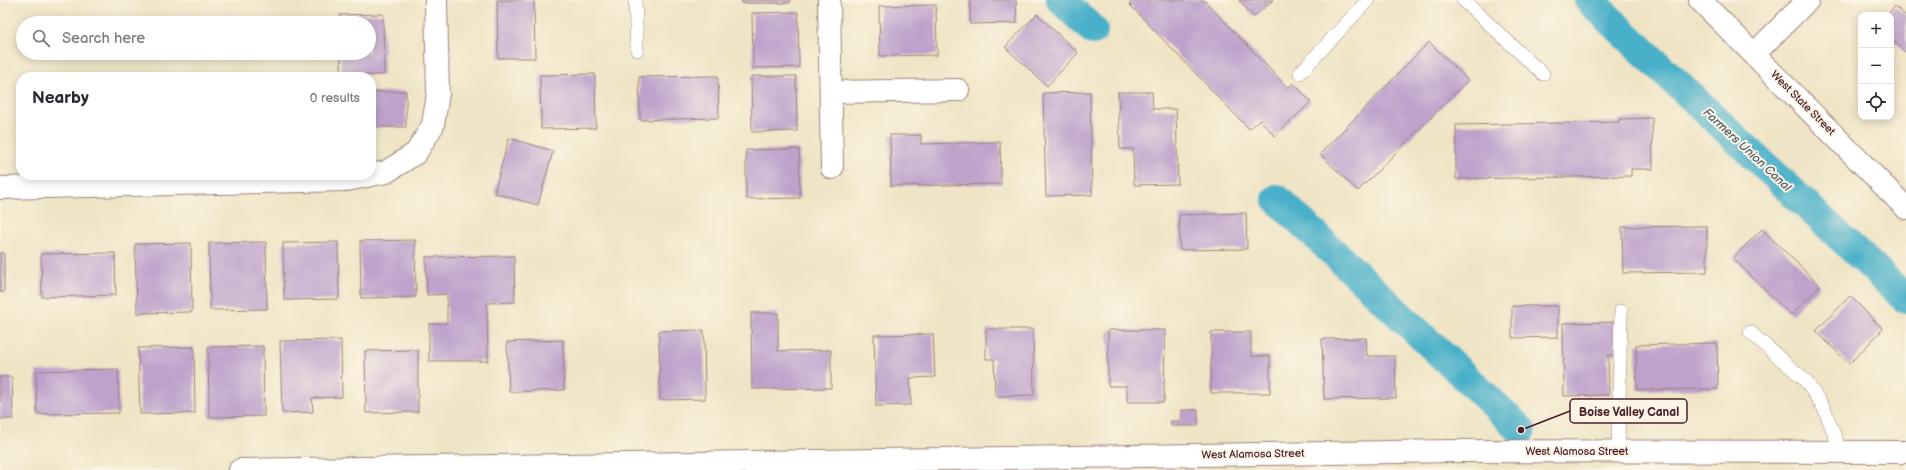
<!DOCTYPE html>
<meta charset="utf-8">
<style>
body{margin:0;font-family:"Balsamiq Sans",sans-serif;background:#f2f2f3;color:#2b2b33}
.controls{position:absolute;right:12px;top:12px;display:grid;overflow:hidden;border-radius:8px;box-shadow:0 2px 10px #0003}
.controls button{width:36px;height:36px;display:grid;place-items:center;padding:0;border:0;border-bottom:1px solid #e1e1e2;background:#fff;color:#2b2b33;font:20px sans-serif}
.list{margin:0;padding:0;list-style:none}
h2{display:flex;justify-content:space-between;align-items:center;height:52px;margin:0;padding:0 16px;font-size:17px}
h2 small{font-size:13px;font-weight:400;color:#7c7c81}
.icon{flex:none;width:22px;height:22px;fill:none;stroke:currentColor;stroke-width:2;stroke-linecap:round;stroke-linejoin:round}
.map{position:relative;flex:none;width:1906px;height:470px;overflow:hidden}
.search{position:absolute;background:#fff;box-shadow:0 2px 10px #0003;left:16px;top:16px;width:360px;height:44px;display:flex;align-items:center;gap:10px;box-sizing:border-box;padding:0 14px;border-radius:22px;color:#7c7c81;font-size:15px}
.panel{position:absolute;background:#fff;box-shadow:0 2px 10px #0003;left:16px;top:72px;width:360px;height:108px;border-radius:16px}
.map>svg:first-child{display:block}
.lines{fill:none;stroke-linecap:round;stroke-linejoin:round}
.canal{stroke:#4ab0c9;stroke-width:30}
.building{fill:#bea2cc}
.lane-casing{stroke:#9c8278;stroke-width:14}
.street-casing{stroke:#9c8278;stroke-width:24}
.primary-casing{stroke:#9c8278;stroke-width:24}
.lane{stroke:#fff;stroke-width:13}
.street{stroke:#fff;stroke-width:22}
.primary{stroke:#fff;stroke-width:22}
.labels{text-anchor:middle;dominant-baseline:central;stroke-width:4;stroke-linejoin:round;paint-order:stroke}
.street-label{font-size:11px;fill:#4a1f2b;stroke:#fcf5e5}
.water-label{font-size:12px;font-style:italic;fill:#4a596a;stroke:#fcf5e5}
.leader{fill:none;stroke:#4a1f2b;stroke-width:1.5}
.callout-dot{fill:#4a1f2b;stroke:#fcf5e5;stroke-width:1.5}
.callout{fill:#fcf5e5;stroke:#4a1f2b;stroke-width:1.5}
.callout-label{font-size:12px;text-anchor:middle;font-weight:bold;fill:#4a1f2b}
</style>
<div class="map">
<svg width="1906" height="470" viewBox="0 0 1906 470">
<rect width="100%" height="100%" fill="#fcf5e5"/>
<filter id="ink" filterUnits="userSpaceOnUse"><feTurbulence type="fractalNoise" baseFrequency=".025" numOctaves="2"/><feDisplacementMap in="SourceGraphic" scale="8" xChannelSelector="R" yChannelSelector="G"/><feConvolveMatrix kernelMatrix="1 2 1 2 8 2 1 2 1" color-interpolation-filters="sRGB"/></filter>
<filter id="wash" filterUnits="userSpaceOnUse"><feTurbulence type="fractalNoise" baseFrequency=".012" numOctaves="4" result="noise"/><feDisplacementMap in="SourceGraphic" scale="16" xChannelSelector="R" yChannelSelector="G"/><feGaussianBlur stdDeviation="0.9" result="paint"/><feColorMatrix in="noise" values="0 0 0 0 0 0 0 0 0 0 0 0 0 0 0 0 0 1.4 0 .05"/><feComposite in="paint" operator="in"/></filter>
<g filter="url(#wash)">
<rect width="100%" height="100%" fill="#efe4c5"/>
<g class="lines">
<!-- canal -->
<g class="canal">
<polyline points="1061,0 1093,30"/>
<polyline points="1589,0 1906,299"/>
<polyline points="1277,199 1521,430"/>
</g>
</g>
<g id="blocks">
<!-- building -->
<g class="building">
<polygon points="497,0 534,0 535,58 498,58"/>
<rect x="742" y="0" width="48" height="3"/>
<polygon points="970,0 1016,0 1017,23 970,24"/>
<polygon points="1134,0 1204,0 1288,88 1293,83 1311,102 1275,136 1260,120 1249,129 1129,4"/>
<polygon points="1239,0 1273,0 1254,17"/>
<polygon points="936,5 937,55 880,56 879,6"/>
<polygon points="1895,6 1906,16 1906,53 1891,39 1891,15 1887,15"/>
<polygon points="798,12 799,67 753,68 752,13"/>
<polygon points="383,14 384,75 341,75 341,53 369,53 369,23 340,23 340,15"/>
<polygon points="1037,14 1078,53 1047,86 1005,47"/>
<polygon points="1429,42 1468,80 1358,191 1320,154"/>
<polygon points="595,74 596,128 541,129 540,75"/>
<polygon points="718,76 719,118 640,120 639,77"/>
<polygon points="751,76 796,76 797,131 752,132"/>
<polygon points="406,91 406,127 371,127 371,92"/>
<polygon points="1090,92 1092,195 1046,196 1043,93"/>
<polygon points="1118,92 1152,92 1153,109 1176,109 1178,184 1134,185 1133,149 1120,149"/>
<polygon points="1652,118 1653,169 1631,169 1631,176 1456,179 1456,125 1619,122 1619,119"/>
<polygon points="890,135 921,135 921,144 1000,142 1001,184 891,186"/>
<polygon points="509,138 553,151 538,205 494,193"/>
<polygon points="799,149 800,198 746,199 746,150"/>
<polygon points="1246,213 1247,249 1180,250 1179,215"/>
<polygon points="1707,226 1707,272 1623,273 1622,227"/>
<polygon points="1762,229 1820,286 1791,315 1733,258"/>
<polygon points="415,240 416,297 361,298 360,241"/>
<polygon points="266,242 267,309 210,310 209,243"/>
<polygon points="338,242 339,299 284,300 283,243"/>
<polygon points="191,243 192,312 137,313 135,244"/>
<rect x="0" y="253" width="4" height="39"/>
<polygon points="115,253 116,295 42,297 41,254"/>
<polygon points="514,256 515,302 487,303 488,361 429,361 429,324 447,323 447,294 427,295 426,257"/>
<polygon points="1850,296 1883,329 1849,364 1816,331"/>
<polygon points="1512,306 1558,306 1558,337 1512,338"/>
<polygon points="751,313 778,313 778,351 831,350 831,388 752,389"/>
<polygon points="1616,322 1616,355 1608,355 1609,395 1564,396 1563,323"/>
<polygon points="986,329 1033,329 1034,395 995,396 994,359 986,359"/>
<polygon points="704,330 705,399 660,400 659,331"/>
<polygon points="1108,330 1165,330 1164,402 1127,402 1127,386 1108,386"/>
<polygon points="1211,332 1251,332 1251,356 1270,356 1270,393 1211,393"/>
<polygon points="933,334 935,377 910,378 911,405 876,406 874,335"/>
<polygon points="1366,338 1367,356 1395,356 1396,398 1324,399 1322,339"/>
<polygon points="341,340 342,397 312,398 313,412 282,413 280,341"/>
<polygon points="563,340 564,390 509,392 507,342"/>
<polygon points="1717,343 1718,389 1637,390 1636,345"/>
<polygon points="263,346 264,416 209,417 208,347"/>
<polygon points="194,347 195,413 140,414 138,348"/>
<polygon points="418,350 418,412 366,413 365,351"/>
<polygon points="118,369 119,413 37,414 36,371"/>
<polygon points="0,377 12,377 13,419 0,419"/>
<polygon points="1181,410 1198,410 1198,426 1171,426 1171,421 1181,421"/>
</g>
</g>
</g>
<g filter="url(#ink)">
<use href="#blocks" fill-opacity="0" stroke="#9c8278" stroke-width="1"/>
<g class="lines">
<defs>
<g id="lane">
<polyline points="635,0 637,50"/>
<polyline points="1463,0 1543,74"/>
<polyline points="1300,73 1368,0"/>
<polyline points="1750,332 1805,380 1824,408 1841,452"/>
<polyline points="1618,451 1621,311"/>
</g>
<g id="street">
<polyline points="829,0 832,168"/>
<polyline points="1754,54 1808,0"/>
<polyline points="831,92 958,90"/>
<polyline points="0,188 347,180 386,172 416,153 433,125 438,94 436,0"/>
<polyline points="240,470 1455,451 1906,452"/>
</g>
<polyline id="primary" points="1700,0 1906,208"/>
</defs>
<!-- lane casing -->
<use href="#lane" class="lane-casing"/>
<!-- street casing -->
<use href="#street" class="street-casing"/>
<!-- primary casing -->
<use href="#primary" class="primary-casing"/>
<!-- lane -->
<use href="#lane" class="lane"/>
<!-- street -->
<use href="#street" class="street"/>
<!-- primary -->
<use href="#primary" class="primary"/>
</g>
</g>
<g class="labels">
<!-- street labels -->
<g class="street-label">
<text transform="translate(1803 103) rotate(45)">West State Street</text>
<text x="1577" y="451">West Alamosa Street</text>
<text transform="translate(1253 454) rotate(-1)">West Alamosa Street</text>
</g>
<!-- water labels -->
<g class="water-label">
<text transform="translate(1747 150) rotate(43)">Farmers Union Canal</text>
</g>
</g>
<!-- callouts -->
<path class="leader" d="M1521 430L1570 411"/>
<circle class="callout-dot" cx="1521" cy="430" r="4"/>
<rect class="callout" x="1570" y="399" width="117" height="24" rx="4"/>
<g class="callout-label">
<text x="1629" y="416">Boise Valley Canal</text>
</g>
</svg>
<div class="controls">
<button>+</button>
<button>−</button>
<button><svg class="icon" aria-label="locate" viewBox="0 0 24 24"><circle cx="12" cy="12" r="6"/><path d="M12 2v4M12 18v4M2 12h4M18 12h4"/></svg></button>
</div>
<div class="search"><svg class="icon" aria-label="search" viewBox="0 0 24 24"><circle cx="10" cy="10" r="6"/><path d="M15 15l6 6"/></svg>Search here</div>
<section class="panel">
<h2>Nearby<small>0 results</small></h2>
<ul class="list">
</ul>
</section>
</div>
